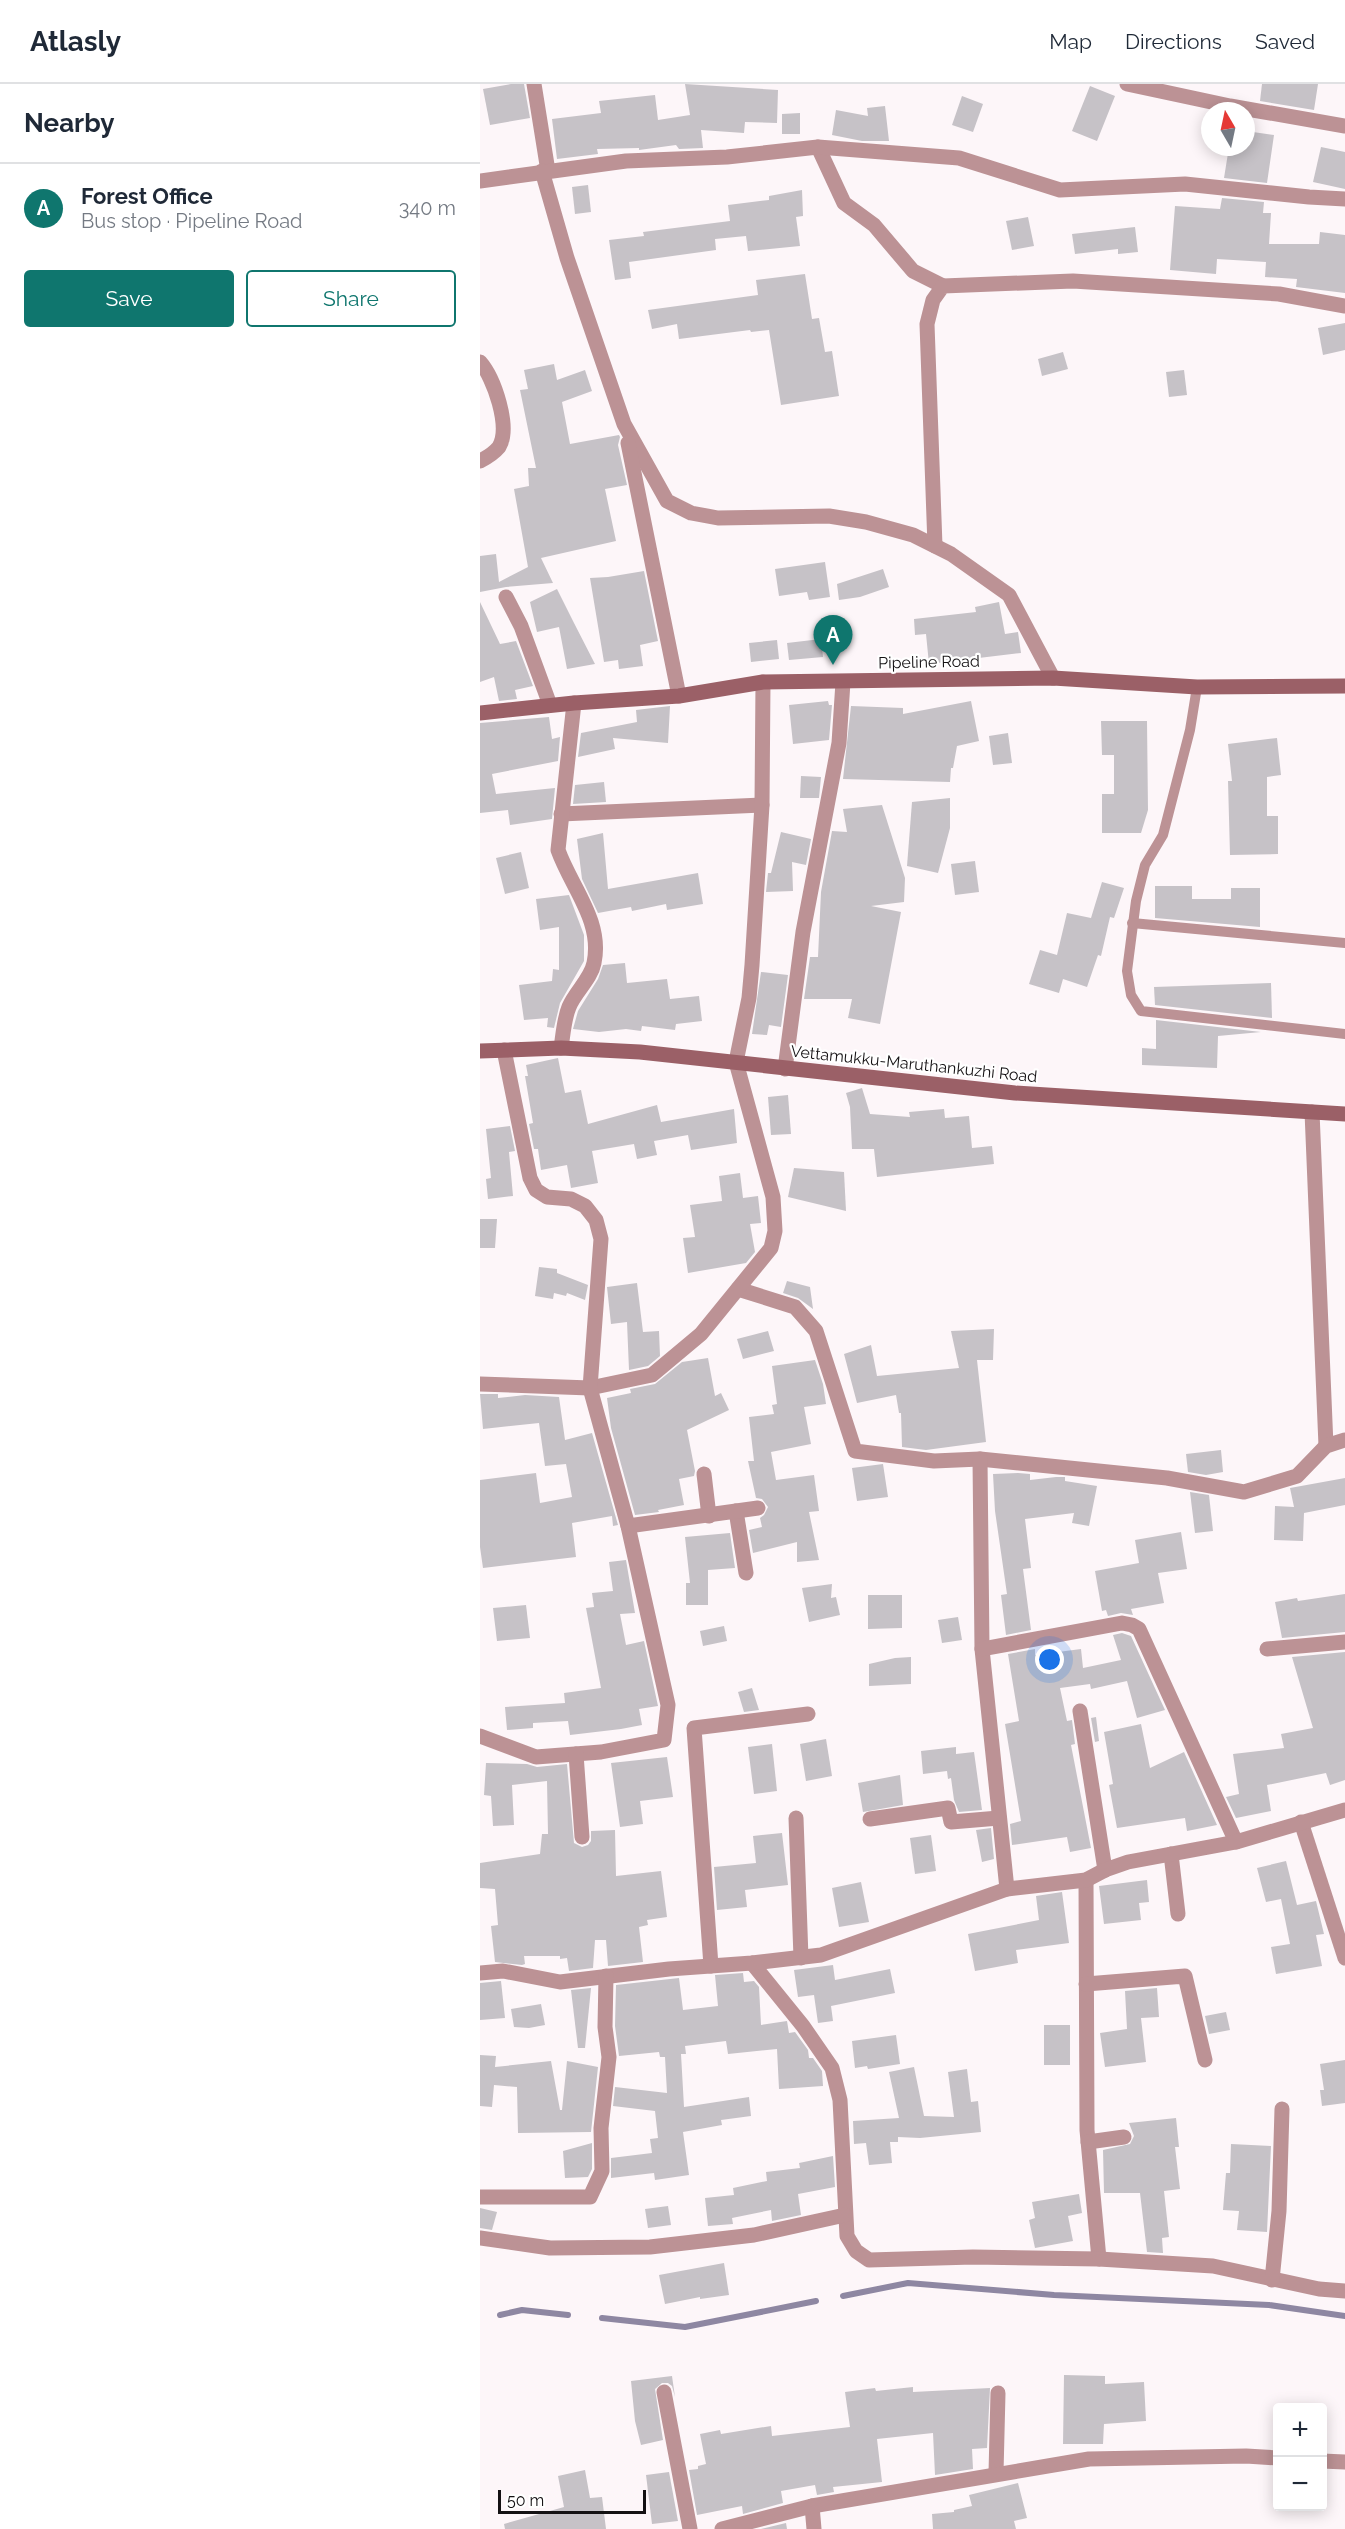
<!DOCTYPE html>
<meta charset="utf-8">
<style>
body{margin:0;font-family:Raleway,sans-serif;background:#f6f6f7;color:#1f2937}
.controls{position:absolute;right:18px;bottom:18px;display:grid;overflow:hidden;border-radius:6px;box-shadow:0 3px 15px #0003}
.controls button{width:54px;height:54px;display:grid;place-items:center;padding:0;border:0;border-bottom:2px solid #e0e1e3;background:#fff;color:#1f2937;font:30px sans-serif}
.compass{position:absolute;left:721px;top:18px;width:54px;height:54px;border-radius:50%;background:#fff;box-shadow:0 3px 15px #0003;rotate:351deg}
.scale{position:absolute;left:18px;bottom:15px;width:148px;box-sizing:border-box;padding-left:6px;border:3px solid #141113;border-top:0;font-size:16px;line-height:21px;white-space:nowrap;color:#141113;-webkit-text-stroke:4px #fff;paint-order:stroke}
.you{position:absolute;left:570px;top:1576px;width:21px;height:21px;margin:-15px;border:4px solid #fff;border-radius:50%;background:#1a73e8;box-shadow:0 0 0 9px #1a73e833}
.badge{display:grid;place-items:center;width:39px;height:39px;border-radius:50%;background:#0f766e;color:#fff;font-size:20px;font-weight:700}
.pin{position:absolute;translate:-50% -50px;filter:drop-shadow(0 2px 3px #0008)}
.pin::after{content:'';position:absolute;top:32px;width:21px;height:18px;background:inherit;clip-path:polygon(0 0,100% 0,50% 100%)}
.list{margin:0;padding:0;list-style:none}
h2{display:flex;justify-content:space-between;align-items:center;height:78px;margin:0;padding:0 24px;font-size:26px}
h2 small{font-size:20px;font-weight:400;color:#747a83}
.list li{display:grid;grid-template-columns:39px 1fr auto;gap:18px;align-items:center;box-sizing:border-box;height:90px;padding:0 24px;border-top:2px solid #e0e1e3}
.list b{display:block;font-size:22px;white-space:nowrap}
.list p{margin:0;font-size:20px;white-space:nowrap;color:#747a83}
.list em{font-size:20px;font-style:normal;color:#747a83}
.actions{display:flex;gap:12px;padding:18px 24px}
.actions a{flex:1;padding:14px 0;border:2px solid #0f766e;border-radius:6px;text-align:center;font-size:21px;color:#0f766e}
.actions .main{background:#0f766e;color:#fff}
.map{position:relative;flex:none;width:865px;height:2445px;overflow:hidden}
header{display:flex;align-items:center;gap:36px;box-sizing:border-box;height:84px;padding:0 30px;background:#fff;border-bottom:2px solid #e0e1e3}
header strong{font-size:28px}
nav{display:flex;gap:33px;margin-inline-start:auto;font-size:21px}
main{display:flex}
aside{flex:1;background:#fff}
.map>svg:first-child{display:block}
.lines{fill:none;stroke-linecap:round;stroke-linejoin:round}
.stream{stroke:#8e87a2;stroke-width:6}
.building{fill:#c6c2c7}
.service{stroke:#bc9295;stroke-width:10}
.minor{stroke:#bc9295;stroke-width:15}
.secondary{stroke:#9b6067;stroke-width:15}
.labels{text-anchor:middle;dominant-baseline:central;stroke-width:4.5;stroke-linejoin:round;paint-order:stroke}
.street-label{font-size:16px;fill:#141113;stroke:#fff}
</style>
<header>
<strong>Atlasly</strong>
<nav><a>Map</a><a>Directions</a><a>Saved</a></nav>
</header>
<main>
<aside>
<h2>Nearby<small></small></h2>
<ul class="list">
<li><span class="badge">A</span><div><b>Forest Office</b><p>Bus stop · Pipeline Road</p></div><em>340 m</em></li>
</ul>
<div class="actions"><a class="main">Save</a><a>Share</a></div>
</aside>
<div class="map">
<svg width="865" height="2445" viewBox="0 0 865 2445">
<rect width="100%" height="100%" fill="#fdf6f9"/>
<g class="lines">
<!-- stream -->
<g class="stream">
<polyline points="363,2212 428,2199 574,2211 789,2221 865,2232"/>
<polyline points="20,2231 42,2226 88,2231"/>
<polyline points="122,2234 205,2243 336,2217"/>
</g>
</g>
<!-- building -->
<g class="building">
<polygon points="31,0 44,0 50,34 10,41 3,5"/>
<polygon points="205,0 298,6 297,39 265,38 264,49 221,46 223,64 199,65 196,61 159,66 159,64 117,65 118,70 77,75 72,35 121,29 119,17 175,11 178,36 210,31"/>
<polygon points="782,0 838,0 834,26 780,17"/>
<polygon points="610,2 635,12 617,57 592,47"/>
<polygon points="482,12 503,20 493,48 472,41"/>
<polygon points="405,22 409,57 382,57 352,51 356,26 388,32 387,24"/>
<polygon points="320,29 320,50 302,50 302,30"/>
<polygon points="766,47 794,51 787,99 744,94 749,63 766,63"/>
<polygon points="841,63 865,68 865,105 833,98"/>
<polygon points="108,101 111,128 95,130 92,103"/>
<polygon points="322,106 323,132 316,133 320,162 268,167 266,152 235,155 236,166 149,178 151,194 135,196 129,156 164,152 163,148 250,137 248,121 289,116 289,112"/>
<polygon points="742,114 784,118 783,129 791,129 789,160 839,160 840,148 865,151 865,209 816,203 817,195 785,193 786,178 737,175 736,190 690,186 695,122 740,125"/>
<polygon points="548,133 554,162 532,166 526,137"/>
<polygon points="655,143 658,168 638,170 638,165 595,170 592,150"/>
<polygon points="325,190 332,235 339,234 345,268 352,267 359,312 301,321 289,246 271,248 270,246 199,255 197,240 172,245 168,226 278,211 276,196"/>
<polygon points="865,239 865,266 843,271 838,244"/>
<polygon points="583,268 588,285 562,292 558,275"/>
<polygon points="74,280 77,296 105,286 112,307 82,318 90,360 139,351 140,353 138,361 147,401 125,405 136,457 61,474 73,499 26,503 0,508 0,472 16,470 19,498 48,483 34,405 49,402 48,384 56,384 40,306 48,305 44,286"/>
<polygon points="704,286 707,311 689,313 686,288"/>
<polygon points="345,478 350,513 329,516 327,508 299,512 295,485"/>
<polygon points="403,485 409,503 380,513 359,516 357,500"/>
<polygon points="164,487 178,557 160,561 163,582 139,585 138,576 124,578 110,494 128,493"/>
<polygon points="77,505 94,539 115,580 87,585 79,543 57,548 50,518"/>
<polygon points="0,518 20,560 36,557 53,602 35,606 37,615 19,617 14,593 0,598"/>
<polygon points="519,518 525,550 538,548 541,569 449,580 446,550 435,551 434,535 496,528 495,523"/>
<polygon points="341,555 343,573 309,576 307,559"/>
<polygon points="297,556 299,575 271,578 269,559"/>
<polygon points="348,617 349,621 352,621 349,656 313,660 309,621"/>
<polygon points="491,617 499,657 477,662 473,684 471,684 470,698 363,695 371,622 423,624 423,630"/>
<polygon points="190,622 188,659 133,654 135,665 98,673 101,649 157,638 156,626"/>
<polygon points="69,633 72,655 80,653 78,677 12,690 16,710 75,704 72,735 30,741 28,726 0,729 0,639"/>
<polygon points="621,637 667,637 668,726 661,749 622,749 622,710 634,710 634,671 622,671"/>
<polygon points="528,649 532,679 513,681 509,652"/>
<polygon points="797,654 801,691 787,693 787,732 798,732 798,770 750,771 748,697 752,697 748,660"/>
<polygon points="321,692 341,693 339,714 320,714"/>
<polygon points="124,698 126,718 93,720 95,701"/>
<polygon points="470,714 470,744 458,789 427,782 432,718"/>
<polygon points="402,721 425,794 424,818 391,822 421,828 400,940 368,934 372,915 324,915 330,873 338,873 341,808 352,747 367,748 363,725"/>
<polygon points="301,748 331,755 326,781 312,778 313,807 286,808 288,789 291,789"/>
<polygon points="123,749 128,805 218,789 223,820 187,826 186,820 152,827 151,823 118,829 102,795 97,755"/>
<polygon points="41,768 49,804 25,810 16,774"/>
<polygon points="495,777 499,808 475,811 471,780"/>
<polygon points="622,798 644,804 634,834 630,833 621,872 618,871 607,903 583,895 579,909 549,900 560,866 577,871 587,829 611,834"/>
<polygon points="675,802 712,802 712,815 751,815 751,804 780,804 780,843 675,834"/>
<polygon points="89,811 104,851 104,877 80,919 74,944 67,943 68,934 44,936 39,901 72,897 73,885 79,886 79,843 60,846 56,815"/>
<polygon points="145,879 147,899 187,895 190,915 219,912 222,937 196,940 195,946 162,942 161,947 146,945 119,948 93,945 98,927 118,895 123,881"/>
<polygon points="281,888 308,891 301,943 289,941 287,951 272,950"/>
<polygon points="791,899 792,934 675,921 674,903"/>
<polygon points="676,936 781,948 738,952 737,984 662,981 662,964 676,965"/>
<polygon points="78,974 85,1009 101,1006 108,1040 177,1021 181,1038 254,1025 257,1059 211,1066 208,1051 174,1057 177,1071 157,1075 154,1060 112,1067 118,1099 91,1104 87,1081 61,1086 58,1065 54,1065 49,1040 53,1039 45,992 48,992 46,981"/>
<polygon points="382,1004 390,1030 430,1033 429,1028 464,1025 465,1034 489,1032 492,1064 512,1062 514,1080 397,1093 394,1065 372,1065 370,1023 366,1009"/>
<polygon points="308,1011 311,1050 291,1051 288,1013"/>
<polygon points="30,1042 35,1067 29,1068 33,1112 8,1115 6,1095 11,1094 6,1045"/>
<polygon points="314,1084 364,1088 366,1127 308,1113"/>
<polygon points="260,1089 263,1114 278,1112 281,1139 270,1140 275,1168 266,1179 208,1189 203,1154 215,1153 210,1121 242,1117 239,1092"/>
<polygon points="0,1135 17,1135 15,1164 0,1164"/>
<polygon points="59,1183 77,1185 77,1189 108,1201 105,1216 87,1209 86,1212 74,1209 73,1215 55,1212"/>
<polygon points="307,1197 330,1203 333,1225 318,1214 303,1209"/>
<polygon points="157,1199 163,1248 179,1247 180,1272 168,1282 149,1286 147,1238 131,1240 127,1203"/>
<polygon points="514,1245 513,1276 497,1276 506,1358 446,1366 422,1363 421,1329 419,1329 416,1311 377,1319 364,1270 391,1261 397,1292 479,1284 471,1247"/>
<polygon points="288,1247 294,1267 263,1275 257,1255"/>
<polygon points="228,1274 235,1312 241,1309 249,1326 207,1346 215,1387 214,1392 199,1395 204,1421 178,1426 179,1428 155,1431 131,1344 127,1314 151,1309 150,1305 175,1300 202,1278"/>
<polygon points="335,1276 343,1300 346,1320 324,1323 331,1360 291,1368 296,1396 334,1391 339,1427 329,1428 339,1476 317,1478 317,1458 273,1469 269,1446 282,1443 280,1434 284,1431 288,1423 282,1415 276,1414 268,1377 274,1377 269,1333 294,1330 292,1321 297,1320 292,1282"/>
<polygon points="0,1310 18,1310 18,1314 45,1311 79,1313 85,1356 112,1349 138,1441 133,1442 132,1432 92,1439 96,1473 3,1484 0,1463 0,1396 56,1389 60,1419 92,1413 86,1380 65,1382 59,1339 3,1345"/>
<polygon points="741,1366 743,1388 726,1391 708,1388 706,1370"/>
<polygon points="403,1380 408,1413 377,1417 372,1384"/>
<polygon points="538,1389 550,1390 550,1396 576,1393 585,1393 585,1397 617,1402 609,1442 592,1439 594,1429 545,1435 551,1484 543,1485 551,1546 526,1551 521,1511 527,1510 515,1427 513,1390"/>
<polygon points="865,1394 865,1421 824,1429 823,1457 794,1456 795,1422 814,1423 810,1404"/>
<polygon points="710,1408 729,1411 733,1447 715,1449"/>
<polygon points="701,1448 707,1485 678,1489 684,1519 651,1525 653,1531 641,1529 628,1532 626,1526 622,1527 615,1487 659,1479 655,1456"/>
<polygon points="250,1449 255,1484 228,1486 228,1521 206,1521 206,1499 210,1499 205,1453"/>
<polygon points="146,1476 155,1529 140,1530 146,1561 164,1557 178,1622 159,1625 162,1641 141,1645 90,1651 88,1637 53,1639 53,1644 27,1646 25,1623 85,1619 84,1609 121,1604 106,1524 114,1523 112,1509 133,1507 129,1478"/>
<polygon points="352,1500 351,1514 356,1513 360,1531 329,1538 322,1504"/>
<polygon points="865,1510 865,1548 802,1554 795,1518 817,1514 818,1517"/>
<polygon points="388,1511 422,1511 422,1544 388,1545"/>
<polygon points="46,1521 50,1554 17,1557 13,1524"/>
<polygon points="478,1533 482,1556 462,1559 458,1536"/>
<polygon points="244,1542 247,1557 223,1562 220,1547"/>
<polygon points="642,1549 651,1552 685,1626 657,1634 647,1597 611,1605 610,1600 580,1604 587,1637 592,1636 595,1660 591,1661 611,1764 590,1768 587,1753 532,1761 530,1740 541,1737 525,1640 539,1637 528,1570 555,1565 555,1571 601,1565 603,1584 641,1576 633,1551"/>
<polygon points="865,1568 865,1696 850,1701 846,1689 787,1701 791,1727 756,1734 746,1713 759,1710 753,1670 804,1664 801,1650 833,1644 812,1573"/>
<polygon points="431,1573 431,1600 389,1602 389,1580 415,1574"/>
<polygon points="272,1604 279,1626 264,1628 258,1608"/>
<polygon points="616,1633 619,1657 615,1658 611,1634"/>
<polygon points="661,1640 670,1684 704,1668 737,1741 707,1747 705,1734 637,1744 629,1701 633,1700 624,1648"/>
<polygon points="346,1655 352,1692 326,1697 320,1660"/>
<polygon points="292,1660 297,1707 274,1710 268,1663"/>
<polygon points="476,1663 476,1670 494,1668 502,1726 479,1728 474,1716 471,1694 468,1695 467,1687 443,1690 441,1667"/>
<polygon points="187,1673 193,1713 160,1717 163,1740 140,1743 131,1679"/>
<polygon points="6,1679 47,1680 57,1683 87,1680 94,1759 102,1763 108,1761 111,1757 111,1747 135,1746 136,1792 181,1787 187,1833 167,1836 168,1841 159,1843 163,1878 128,1882 126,1856 115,1856 113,1884 89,1887 87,1874 80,1875 80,1872 44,1872 45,1880 42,1881 15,1878 11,1842 18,1841 15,1805 0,1804 0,1779 60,1770 62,1750 68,1750 67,1697 32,1701 34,1741 13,1742 11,1712 4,1711"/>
<polygon points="420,1691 423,1721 383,1728 378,1699"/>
<polygon points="511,1744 514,1775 502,1778 496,1746"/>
<polygon points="302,1749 308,1801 265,1806 267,1823 237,1826 234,1783 276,1779 273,1752"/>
<polygon points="451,1751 456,1787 435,1790 430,1754"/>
<polygon points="806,1777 817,1821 836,1817 844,1850 836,1851 842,1882 796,1890 791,1863 810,1860 801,1815 786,1818 777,1784"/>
<polygon points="667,1796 669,1818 659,1819 661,1836 624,1840 619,1802"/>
<polygon points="381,1798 389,1838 359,1843 352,1804"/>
<polygon points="582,1808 589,1859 536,1866 538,1879 495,1887 488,1850 559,1836 556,1812"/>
<polygon points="353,1881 355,1896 410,1885 415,1909 351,1922 353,1937 338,1939 334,1911 318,1913 314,1886"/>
<polygon points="263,1889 264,1898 274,1897 279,1903 281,1941 307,1937 309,1949 315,1948 328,1966 329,1974 333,1974 342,1987 343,2002 299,2005 297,1965 248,1970 246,1957 205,1962 206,1970 201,1970 204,2023 269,2013 271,2032 241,2036 242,2041 203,2048 209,2091 175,2096 174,2089 131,2094 131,2074 172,2069 170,2055 178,2054 175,2027 133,2022 135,2003 187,2009 185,1973 180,1973 179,1968 139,1972 135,1942 136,1901 199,1894 203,1926 238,1922 235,1891"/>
<polygon points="21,1897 25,1934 0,1936 0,1899"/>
<polygon points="111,1904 105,1964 98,1964 91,1906"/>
<polygon points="677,1904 679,1933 661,1934 666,1978 625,1983 620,1949 647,1945 645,1907"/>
<polygon points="61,1920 65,1941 49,1944 34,1943 31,1925"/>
<polygon points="746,1928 750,1946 729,1950 725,1932"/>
<rect x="564" y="1941" width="26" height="40"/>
<polygon points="416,1951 420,1980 388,1985 387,1982 375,1984 372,1957"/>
<polygon points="0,1971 16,1972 15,1983 71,1977 80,2026 82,2026 87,1977 118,1983 111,2048 38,2049 37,2003 14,2001 12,2023 0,2022"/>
<polygon points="865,1976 865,2019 842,2022 840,2006 844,2006 840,1980"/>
<polygon points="434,1983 444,2032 474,2033 468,1988 487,1985 491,2018 498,2017 501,2048 440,2054 418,2053 418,2058 410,2058 412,2079 389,2081 386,2059 374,2060 373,2037 419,2034 409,1988"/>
<polygon points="696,2034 699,2063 695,2063 700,2105 684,2107 689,2153 682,2154 683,2169 667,2168 660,2109 624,2109 623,2066 650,2060 654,2052 649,2039"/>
<polygon points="112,2059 112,2085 108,2093 85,2094 83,2067"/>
<polygon points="751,2060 791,2062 787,2148 757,2146 759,2127 743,2126 746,2089 750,2089"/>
<polygon points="353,2072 355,2103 318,2110 321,2131 292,2137 291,2126 252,2134 253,2140 228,2142 225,2114 254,2111 253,2104 287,2097 286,2088 320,2084 319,2079"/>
<polygon points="599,2110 602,2129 588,2132 593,2157 555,2164 549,2136 555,2134 552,2118"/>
<polygon points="188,2122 191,2141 168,2144 165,2125"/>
<polygon points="0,2124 17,2128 12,2146 0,2144"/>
<polygon points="244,2179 249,2211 220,2215 220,2213 185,2220 179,2191"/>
<polygon points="584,2291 625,2292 625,2300 664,2298 666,2337 624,2340 623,2360 583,2360"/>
<polygon points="192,2292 195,2313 192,2302 188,2299 182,2299 175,2305 183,2356 161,2361 155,2337 151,2297"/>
<polygon points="433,2303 433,2308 510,2304 507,2364 492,2365 493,2385 455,2391 453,2349 397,2355 402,2398 353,2403 354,2408 337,2411 335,2401 301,2407 303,2419 263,2430 262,2422 217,2431 209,2386 218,2385 218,2382 226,2380 220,2350 240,2346 241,2350 291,2342 292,2352 370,2343 365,2308 395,2304 396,2307"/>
<polygon points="105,2386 110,2414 122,2413 126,2445 25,2445 24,2440 84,2423 78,2392"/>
<polygon points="189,2388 198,2437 172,2440 166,2391"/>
<polygon points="538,2399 547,2434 534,2437 536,2445 453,2445 452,2430 474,2428 474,2426 492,2422 489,2411"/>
<polygon points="306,2439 307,2445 281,2445"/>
</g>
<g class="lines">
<!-- service -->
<g class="service">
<polyline points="717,603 710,646 683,751 665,781 656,817 647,887 651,911 661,927 865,950"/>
<polyline points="652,839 865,859"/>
</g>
<!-- minor -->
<g class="minor">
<polyline points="54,0 68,87"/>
<polyline points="647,0 750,22 865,42"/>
<polyline points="338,63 364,119 394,141 433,187 463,202"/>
<polyline points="62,87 87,174 144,340 187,417 211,429 238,434 349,432 386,438 433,451 471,470 529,511 573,594"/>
<polyline points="0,97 146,77 247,73 338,63 479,74 580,106 705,100 829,113 865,115"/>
<path d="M0,278C14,294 31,343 19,363C14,369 6,374 0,377"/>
<polyline points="148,359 199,612"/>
<polyline points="455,462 447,240 453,216 463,202 593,197 799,210 865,222"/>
<polyline points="26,513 41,542 70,621"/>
<polyline points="81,730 282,721"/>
<path d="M81,964C83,951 84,935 89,923C95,908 111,895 114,879C123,837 91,803 78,766L94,619"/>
<polyline points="305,985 323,848 359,659 363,598"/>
<polyline points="832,1028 846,1362"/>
<polyline points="258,1205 315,1223 336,1247 375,1367 454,1377 500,1375 687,1394 764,1408 817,1392 846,1362 865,1356"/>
<polyline points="0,1300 110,1304 172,1291 221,1250 291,1164 295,1147 293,1113 256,978 269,914 272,881 282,721 283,598"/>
<polyline points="500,1375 502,1565 527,1805"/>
<polyline points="224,1390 229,1432"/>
<polyline points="256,1427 266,1489"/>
<polyline points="148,1442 278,1424"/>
<polyline points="502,1565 642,1539 652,1541 659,1545 756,1758"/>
<polyline points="787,1565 865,1558"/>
<polyline points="600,1627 625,1786"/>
<polyline points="0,1652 56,1673 121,1668 184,1656 188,1621 148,1442 110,1304 121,1155 116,1136 105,1122 91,1115 67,1113 56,1106 50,1094 24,966"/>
<polyline points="96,1670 102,1753"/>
<polyline points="316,1734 321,1874"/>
<polyline points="390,1735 468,1724 471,1738 519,1734"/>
<polyline points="821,1738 865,1874"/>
<polyline points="691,1770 698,1830"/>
<polyline points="606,1796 607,2046 619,2175"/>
<polyline points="272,1879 323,1942 352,1984 360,2016 367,2152 376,2167 389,2176 493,2173 619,2175 733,2182 839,2205 865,2207"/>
<polyline points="231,1882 214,1644 328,1630"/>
<polyline points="0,1889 23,1887 80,1898 189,1885 272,1879 341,1871 527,1805 606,1796 625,1786 648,1778 756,1758 865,1726"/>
<polyline points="606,1900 705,1892 725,1976"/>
<polyline points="608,2058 644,2053"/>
<polyline points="0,2113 110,2113 122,2087 121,2044 129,1973 125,1943 126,1892"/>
<polyline points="0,2154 70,2164 170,2163 274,2151 365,2131"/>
<polyline points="792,2196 799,2127 802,2025"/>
<polyline points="184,2308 210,2445"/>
<polyline points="842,2377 865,2378"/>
<polyline points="516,2389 518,2309"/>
<polyline points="332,2422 334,2445"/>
<polyline points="242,2445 332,2422 609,2375 766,2372 798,2374"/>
</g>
<!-- secondary -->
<g class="secondary">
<polyline points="0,629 94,619 199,612 283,598 573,594 717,603 865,602"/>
<polyline points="0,967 81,964 160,968 535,1009 865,1030"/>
</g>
</g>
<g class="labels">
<!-- street labels -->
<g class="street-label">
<text transform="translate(449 578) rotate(-1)">Pipeline Road</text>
<text transform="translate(434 980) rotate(6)">Vettamukku-Maruthankuzhi Road</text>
</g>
</g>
</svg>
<div class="controls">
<button>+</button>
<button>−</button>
</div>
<svg class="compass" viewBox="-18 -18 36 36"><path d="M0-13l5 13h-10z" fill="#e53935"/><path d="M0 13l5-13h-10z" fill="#747a83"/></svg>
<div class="scale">50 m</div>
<div class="you"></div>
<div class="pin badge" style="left:353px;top:581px">A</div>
</div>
</main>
